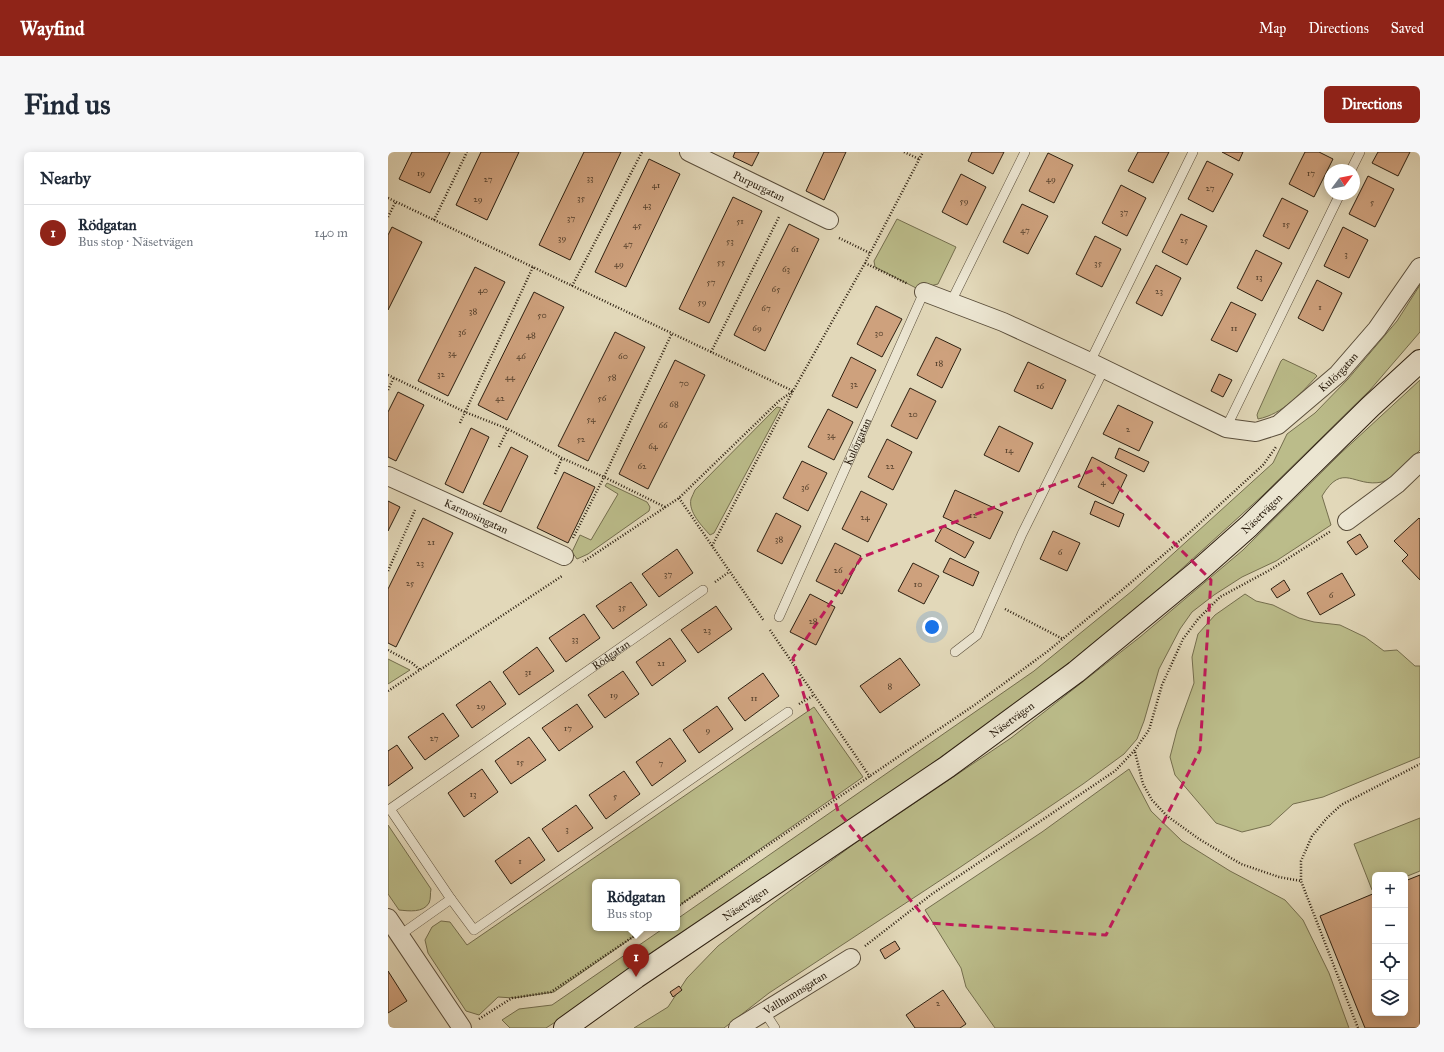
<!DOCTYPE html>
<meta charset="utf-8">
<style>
body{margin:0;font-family:"IM FELL Great Primer",serif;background:#f6f6f7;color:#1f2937}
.controls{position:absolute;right:12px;bottom:12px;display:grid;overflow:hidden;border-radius:6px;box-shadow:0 2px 10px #0003}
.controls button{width:36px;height:36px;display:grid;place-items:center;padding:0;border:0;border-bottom:1px solid #e0e1e3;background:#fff;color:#1f2937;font:20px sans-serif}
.compass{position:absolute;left:936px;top:12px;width:36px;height:36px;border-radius:50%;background:#fff;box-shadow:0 2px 10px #0003;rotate:58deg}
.you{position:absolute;left:544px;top:475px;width:14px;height:14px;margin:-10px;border:3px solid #fff;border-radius:50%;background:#1a73e8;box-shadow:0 0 0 6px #1a73e833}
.badge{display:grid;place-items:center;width:26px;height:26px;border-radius:50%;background:#8f2418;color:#fff;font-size:13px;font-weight:700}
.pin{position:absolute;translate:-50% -33px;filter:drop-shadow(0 1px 2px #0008)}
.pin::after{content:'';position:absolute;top:21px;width:14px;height:12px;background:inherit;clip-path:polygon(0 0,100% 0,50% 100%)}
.popup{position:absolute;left:204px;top:727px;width:88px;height:52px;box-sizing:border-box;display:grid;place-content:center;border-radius:6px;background:#fff;filter:drop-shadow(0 1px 3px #0005);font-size:13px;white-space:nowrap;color:#747a83}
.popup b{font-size:15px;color:#1f2937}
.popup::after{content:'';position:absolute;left:50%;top:100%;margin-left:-8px;border:8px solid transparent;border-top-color:#fff}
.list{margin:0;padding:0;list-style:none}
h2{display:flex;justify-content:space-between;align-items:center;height:52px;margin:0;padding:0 16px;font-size:17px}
h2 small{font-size:13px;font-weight:400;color:#747a83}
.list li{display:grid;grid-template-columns:26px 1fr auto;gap:12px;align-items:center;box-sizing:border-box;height:56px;padding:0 16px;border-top:1px solid #e0e1e3}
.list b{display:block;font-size:15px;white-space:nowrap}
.list p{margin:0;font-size:13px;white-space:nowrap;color:#747a83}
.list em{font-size:13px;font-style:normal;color:#747a83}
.icon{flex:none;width:22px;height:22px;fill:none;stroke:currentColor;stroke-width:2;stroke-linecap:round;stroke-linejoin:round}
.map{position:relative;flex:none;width:1032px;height:876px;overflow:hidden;border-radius:6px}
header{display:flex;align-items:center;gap:24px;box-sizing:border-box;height:56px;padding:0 20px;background:#8f2418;color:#fff}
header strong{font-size:19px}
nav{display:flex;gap:22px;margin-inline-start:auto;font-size:14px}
.intro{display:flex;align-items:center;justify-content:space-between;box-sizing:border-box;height:96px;padding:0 24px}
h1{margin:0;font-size:28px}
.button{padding:10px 18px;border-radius:6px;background:#8f2418;color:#fff;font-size:14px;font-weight:700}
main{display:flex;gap:24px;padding:0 24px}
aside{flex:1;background:#fff;border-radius:6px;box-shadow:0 2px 10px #0003}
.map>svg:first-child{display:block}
.green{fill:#bbbc8a;stroke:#746e4e}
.building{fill:#cea17d;stroke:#2d2011}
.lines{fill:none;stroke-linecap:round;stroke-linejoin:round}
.lane-casing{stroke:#5a4e3b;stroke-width:10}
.street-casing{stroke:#5a4e3b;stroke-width:20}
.secondary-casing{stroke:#2d2011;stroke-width:24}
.path{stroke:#2d2011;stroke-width:2.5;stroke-dasharray:1 2;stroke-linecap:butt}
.lane{stroke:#ece6d2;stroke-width:9}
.street{stroke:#ece6d2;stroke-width:18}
.secondary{stroke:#ece6d2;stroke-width:22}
.marked{fill:none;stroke:#c2185b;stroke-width:3;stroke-dasharray:8 5;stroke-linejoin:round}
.labels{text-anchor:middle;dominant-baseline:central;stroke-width:3.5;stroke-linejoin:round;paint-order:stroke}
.number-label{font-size:9px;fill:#55402c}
.street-label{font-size:11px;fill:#2d2011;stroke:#ece6d2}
</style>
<header>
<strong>Wayfind</strong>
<nav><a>Map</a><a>Directions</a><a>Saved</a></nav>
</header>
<div class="intro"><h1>Find us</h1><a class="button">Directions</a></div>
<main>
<aside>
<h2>Nearby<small></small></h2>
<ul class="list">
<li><span class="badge">1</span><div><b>Rödgatan</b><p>Bus stop · Näsetvägen</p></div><em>140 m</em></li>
</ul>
</aside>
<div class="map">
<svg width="1032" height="876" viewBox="0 0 1032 876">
<rect width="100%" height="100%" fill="#e2d8b9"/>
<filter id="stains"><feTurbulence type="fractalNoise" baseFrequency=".005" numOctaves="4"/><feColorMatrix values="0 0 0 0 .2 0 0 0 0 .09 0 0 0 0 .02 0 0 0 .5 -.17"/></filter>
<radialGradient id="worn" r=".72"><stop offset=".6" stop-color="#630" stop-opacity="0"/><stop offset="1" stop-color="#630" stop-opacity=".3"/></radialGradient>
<!-- green -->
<g class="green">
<polygon points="509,67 568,95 550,132 530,137 487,115 486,109"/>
<polygon points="1032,133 1032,180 982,238 874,344 778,431 676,515 587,581 220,843 200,849 158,876 122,876 114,868 131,857 164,853 276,776 289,776 289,767 646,519 744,439 885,311 899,282 927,261 960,227 1009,169"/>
<path d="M895,207L927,222L929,224C912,242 895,262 870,267L869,263L870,260L893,209Z"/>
<path d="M1032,228V298C1024,306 1004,327 994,330C966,336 955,309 934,344L943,373L888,409L854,425L826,443L804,460L792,477L771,517L756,569L749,587L736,602L695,632L571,716L381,841L336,876H246L280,855L299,826L330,794L384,752L466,692L623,586L752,485L855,398L953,301Z"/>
<path d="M389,255L393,256L326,381L322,383C314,374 300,360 303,347C304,344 306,341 307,338Z"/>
<polygon points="219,331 259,350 262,355 261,359 200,402 189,407 184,400 192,383 203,388 230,342 217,334"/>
<polygon points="857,442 868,449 885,453 911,466 926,470 952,473 977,485 996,499 1009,498 1027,514 1032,514 1032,605 935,645 905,652 882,673 854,680 828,671 787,623 782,605 789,578 806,531 804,505 810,482 827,463"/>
<polygon points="0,507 22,518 0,532"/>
<polygon points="426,555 475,625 289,755 289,730 207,730 207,776 258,776 166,840 126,846 110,845 91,863 78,859 40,801 37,788 44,775 53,769 62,770 79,793"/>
<polygon points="741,617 763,659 794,689 842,719 897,748 915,768 941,821 961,876 607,876 578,835 573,816 537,758 654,680"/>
<polygon points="1032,666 1032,719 1017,725 1017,723 987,723 987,737 984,738 966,692"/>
<path d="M0,673L43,737C42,741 43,747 41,751C35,761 21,759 11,758L0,742Z"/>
</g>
<!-- building -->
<g class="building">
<polygon points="24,0 62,0 42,41 11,27"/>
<polygon points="93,0 131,0 99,68 68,53"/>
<polygon points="196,0 233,0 182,108 151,93"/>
<polygon points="347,0 371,0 364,14 345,5"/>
<polygon points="436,0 458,0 436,48 418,39"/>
<polygon points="584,0 616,0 605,22 580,9"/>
<polygon points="750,0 781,0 765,31 740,19"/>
<polygon points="834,0 855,0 851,9"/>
<polygon points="917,0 931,0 945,7 926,45 901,32"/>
<polygon points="990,0 1022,0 1010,24 984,11"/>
<polygon points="660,1 685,13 666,51 641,39"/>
<polygon points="261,7 292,22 238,135 207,120"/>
<polygon points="819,9 845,22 825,60 800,47"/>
<polygon points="573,22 598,35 579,73 554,60"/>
<polygon points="980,24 1006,37 987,75 961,62"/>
<polygon points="733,33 758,46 739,84 714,71"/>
<polygon points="345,45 374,59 321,171 291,157"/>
<polygon points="894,46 920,59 901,97 875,84"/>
<polygon points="634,52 660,64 640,102 615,90"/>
<polygon points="793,62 819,74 799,113 774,100"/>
<polygon points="401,72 431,87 377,199 346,183"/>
<polygon points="4,75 34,90 0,158 0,83"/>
<polygon points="955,75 980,88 961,126 936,114"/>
<polygon points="707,84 733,97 714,135 688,122"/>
<polygon points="868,98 894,111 874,149 849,136"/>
<polygon points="768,113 793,126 774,164 748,151"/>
<polygon points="87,115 117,130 60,244 30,229"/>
<polygon points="929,128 954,141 935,179 910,166"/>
<polygon points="146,140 176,155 119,268 90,253"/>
<polygon points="843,150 868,162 849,200 823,188"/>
<polygon points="488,154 514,167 494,205 469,192"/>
<polygon points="227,180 257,195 200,309 170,294"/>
<polygon points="548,185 573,197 554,236 529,223"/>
<polygon points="463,205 488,218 469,256 444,244"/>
<polygon points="287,208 317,223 260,337 231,322"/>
<polygon points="640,210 678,228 664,257 626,239"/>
<polygon points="831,222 844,228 835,245 823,239"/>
<polygon points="522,236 548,249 529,287 503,274"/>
<polygon points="10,240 36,253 8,309 0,305 0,260"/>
<polygon points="730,253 765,270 751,299 715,282"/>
<polygon points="440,257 465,270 446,308 420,295"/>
<polygon points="611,274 645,291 631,320 596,303"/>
<polygon points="83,276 101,285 75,341 57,332"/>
<polygon points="499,287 524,300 505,338 480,325"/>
<polygon points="123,295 140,304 113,360 95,352"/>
<polygon points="731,296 761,310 756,320 727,306"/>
<polygon points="704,305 739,323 725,352 690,335"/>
<polygon points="414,309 439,321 420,359 395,346"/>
<polygon points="176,320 207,335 180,391 149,376"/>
<polygon points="567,338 615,360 602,387 555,365"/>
<polygon points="473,339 499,352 480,390 454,377"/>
<polygon points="0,349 12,355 0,379"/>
<polygon points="707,349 736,362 731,375 702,362"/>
<polygon points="388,361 413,374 394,412 369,399"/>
<polygon points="35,366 65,381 8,495 0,491 0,437"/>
<polygon points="1031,366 1032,367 1032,428 1014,409 1020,403 1006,389"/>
<polygon points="555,374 586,390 577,406 547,389"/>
<polygon points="665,379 692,391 679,419 652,407"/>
<polygon points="972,382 980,395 968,403 959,390"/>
<polygon points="447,391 473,404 454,442 428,429"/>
<polygon points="289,397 305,421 271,445 254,422"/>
<polygon points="562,406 591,420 585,434 555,420"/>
<polygon points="525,411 551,424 536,452 510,439"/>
<polygon points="954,421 967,443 932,463 919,441"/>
<polygon points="896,428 902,438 889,446 883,437"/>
<polygon points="243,430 259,453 225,477 208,454"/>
<polygon points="422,442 447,455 428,493 402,480"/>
<polygon points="328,454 344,477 310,501 293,478"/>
<polygon points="196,462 212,486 178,510 161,486"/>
<polygon points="282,486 298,509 264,534 248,510"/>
<polygon points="149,495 166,519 131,543 115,520"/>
<polygon points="512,506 532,533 492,561 472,534"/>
<polygon points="235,519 251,542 217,566 200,543"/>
<polygon points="375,521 391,544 357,569 340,546"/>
<polygon points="102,529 118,552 84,576 68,553"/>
<polygon points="189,552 205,575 171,599 154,576"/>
<polygon points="329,554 345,577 311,601 295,578"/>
<polygon points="55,561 71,584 37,608 20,585"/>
<polygon points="141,585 158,608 123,632 107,609"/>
<polygon points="282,586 298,609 264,634 248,610"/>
<polygon points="9,593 25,616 0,634 0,599"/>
<polygon points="94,617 110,640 76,665 60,641"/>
<polygon points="236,619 252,642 218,667 201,643"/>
<polygon points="188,653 205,676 170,700 154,677"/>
<polygon points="141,685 157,708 123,732 107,709"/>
<polygon points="1032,723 1032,876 977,876 932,764 987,741 987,861 1017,861 1017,729"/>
<polygon points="507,789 512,797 497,807 492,798"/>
<polygon points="0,819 19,849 0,861"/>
<polygon points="291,834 294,838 285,845 282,840"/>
<polygon points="555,838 578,872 572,876 527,876 518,863"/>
</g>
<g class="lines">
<defs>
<g id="lane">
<polyline points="963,18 972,0"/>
<polyline points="563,150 637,0"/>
<polyline points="702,210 805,0"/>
<polyline points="838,276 952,42"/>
<path id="s1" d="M391,465L536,140"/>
<polyline points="567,500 589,483 634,382 716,217"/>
<path id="s2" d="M63,747L2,657L315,438"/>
<polyline points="12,783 63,747 86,778 400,560"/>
<polyline points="376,859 387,876"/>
</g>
<g id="street">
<path id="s3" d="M301,0L441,68"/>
<path id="s4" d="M536,140L615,170L702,210L838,276L868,280L890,273L950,222L989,177L1032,115"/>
<path id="s5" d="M0,324L176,404"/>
<polyline points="959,369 1009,332 1032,310"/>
<polyline points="0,766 74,876"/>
<path id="s6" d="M350,876L463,806"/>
</g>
<g id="secondary">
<path id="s7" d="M177,876L248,825L559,615L688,520L808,421L861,374L982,255L1032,209"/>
</g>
</defs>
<!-- lane casing -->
<use href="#lane" class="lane-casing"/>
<!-- street casing -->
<use href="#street" class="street-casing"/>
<!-- secondary casing -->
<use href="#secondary" class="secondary-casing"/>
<!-- path -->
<g class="path">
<polyline points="516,0 531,7"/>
<polyline points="0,46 405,239 391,249 291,346 195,410"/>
<polyline points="0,65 8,49"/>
<polyline points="46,68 79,0"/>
<polyline points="451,86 482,101"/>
<polyline points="477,111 520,132"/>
<polyline points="184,134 254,0"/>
<polyline points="323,200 391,65"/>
<polyline points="0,223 77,260 120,277 174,306 216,325 277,355"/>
<polyline points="0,238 6,225"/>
<polyline points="72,271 145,115"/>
<polyline points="111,295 120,277"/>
<polyline points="167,322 174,306"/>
<polyline points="291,346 376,469"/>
<polyline points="185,386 216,325 284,181"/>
<polyline points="324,394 405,239 477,111 535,0"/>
<polyline points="0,419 27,358"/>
<polyline points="327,430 341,420"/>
<polyline points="617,457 675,487"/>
<polyline points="382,478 482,625"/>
<polyline points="0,498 24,511 32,518"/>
<polyline points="0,539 174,424"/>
<polyline points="411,552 426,543"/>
<polyline points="747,600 755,632 764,648 779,664 811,687 853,712 891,725 913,729"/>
<polyline points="289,755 588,552 660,499 733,439 801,381 875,313 888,295"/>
<polyline points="477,794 544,742 727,619 746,599 761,578 774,533 795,487 810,467 832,445 882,418 943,379"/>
<polyline points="91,867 124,846 163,840 258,776"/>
<polyline points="970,876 913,729 913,709 924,684 939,666 953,653 1032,612"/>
</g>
<!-- lane -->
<use href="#lane" class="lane"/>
<!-- street -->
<use href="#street" class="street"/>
<!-- secondary -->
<use href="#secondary" class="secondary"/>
</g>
<!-- marked area -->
<path class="marked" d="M711,316L823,428L812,598L718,783L541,771L450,659L405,506L474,405Z"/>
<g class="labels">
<!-- number labels -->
<g class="number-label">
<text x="33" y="20">19</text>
<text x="923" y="20">17</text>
<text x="202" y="25">33</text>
<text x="100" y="26">27</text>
<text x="663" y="26">49</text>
<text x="268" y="32">41</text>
<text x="822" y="35">27</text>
<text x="193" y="45">35</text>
<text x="90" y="46">29</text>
<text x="576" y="48">59</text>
<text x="984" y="49">5</text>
<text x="259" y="52">43</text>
<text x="736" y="59">37</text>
<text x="183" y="65">37</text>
<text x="352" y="68">51</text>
<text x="898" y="71">15</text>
<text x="249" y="72">45</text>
<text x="637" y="77">47</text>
<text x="174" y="85">39</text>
<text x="796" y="87">25</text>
<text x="342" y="88">53</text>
<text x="240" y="91">47</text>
<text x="407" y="96">61</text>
<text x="958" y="101">3</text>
<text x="333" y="109">55</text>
<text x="710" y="110">35</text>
<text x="231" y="111">49</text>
<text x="398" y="116">63</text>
<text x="871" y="124">13</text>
<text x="323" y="129">57</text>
<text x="388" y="136">65</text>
<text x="95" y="137">40</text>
<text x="771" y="138">23</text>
<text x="314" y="149">59</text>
<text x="932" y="154">1</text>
<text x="378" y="155">67</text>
<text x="85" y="158">38</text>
<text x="154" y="162">50</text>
<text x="369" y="175">69</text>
<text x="846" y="175">11</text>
<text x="74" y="179">36</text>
<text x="491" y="180">30</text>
<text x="143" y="182">48</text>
<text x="64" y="200">34</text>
<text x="133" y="203">46</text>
<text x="235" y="203">60</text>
<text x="551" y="210">18</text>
<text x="53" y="221">32</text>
<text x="122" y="224">44</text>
<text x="224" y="224">58</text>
<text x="296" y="230">70</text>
<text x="466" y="231">32</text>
<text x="652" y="233">16</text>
<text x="112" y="245">42</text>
<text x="214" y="245">56</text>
<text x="286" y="251">68</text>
<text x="525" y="261">20</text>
<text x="203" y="266">54</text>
<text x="275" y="272">66</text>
<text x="740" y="276">2</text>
<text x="443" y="282">34</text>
<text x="193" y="286">52</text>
<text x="265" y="293">64</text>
<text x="621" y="297">14</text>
<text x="254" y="313">62</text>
<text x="502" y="313">22</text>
<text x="715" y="329">4</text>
<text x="417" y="334">36</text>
<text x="585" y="362">12</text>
<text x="477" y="364">24</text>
<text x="391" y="386">38</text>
<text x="43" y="389">21</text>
<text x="672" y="399">6</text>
<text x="32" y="410">23</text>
<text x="450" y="417">26</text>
<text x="280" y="421">37</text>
<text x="22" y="430">25</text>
<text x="530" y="431">10</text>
<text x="943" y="442">6</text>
<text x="234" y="454">35</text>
<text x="425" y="468">28</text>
<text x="319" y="477">23</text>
<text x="187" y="486">33</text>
<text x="273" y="510">21</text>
<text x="140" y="519">31</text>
<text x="502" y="533">8</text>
<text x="226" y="542">19</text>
<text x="366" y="545">11</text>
<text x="93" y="553">29</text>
<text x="180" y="575">17</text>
<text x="320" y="577">9</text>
<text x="46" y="585">27</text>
<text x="132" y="609">15</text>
<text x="273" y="610">7</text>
<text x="85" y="641">13</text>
<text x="227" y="643">5</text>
<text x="179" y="676">3</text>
<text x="132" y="708">1</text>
<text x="550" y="850">2</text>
</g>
<!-- street labels -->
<g class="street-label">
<text stroke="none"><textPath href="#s3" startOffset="78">Purpurgatan</textPath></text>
<text stroke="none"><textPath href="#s4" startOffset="465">Kulörgatan</textPath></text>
<text stroke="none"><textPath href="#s1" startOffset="192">Kulörgatan</textPath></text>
<text stroke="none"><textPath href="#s7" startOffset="867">Näsetvägen</textPath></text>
<text stroke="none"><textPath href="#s5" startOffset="97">Karmosingatan</textPath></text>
<text stroke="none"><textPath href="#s2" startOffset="378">Rödgatan</textPath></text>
<text stroke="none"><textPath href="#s7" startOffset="543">Näsetvägen</textPath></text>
<text stroke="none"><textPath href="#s7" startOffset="219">Näsetvägen</textPath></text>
<text stroke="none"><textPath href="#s6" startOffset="67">Vallhamnsgatan</textPath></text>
</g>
</g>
<rect width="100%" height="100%" filter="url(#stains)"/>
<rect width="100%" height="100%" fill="url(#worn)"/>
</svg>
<div class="controls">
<button>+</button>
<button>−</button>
<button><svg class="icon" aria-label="locate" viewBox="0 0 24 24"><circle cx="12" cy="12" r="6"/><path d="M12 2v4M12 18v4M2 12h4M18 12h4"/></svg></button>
<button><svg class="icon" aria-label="layers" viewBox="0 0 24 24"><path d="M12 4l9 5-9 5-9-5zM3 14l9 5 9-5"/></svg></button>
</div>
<svg class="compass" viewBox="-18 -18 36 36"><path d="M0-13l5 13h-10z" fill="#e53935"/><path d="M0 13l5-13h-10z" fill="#747a83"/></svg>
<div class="you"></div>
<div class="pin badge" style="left:248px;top:825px">1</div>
<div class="popup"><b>Rödgatan</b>Bus stop</div>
</div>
</main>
